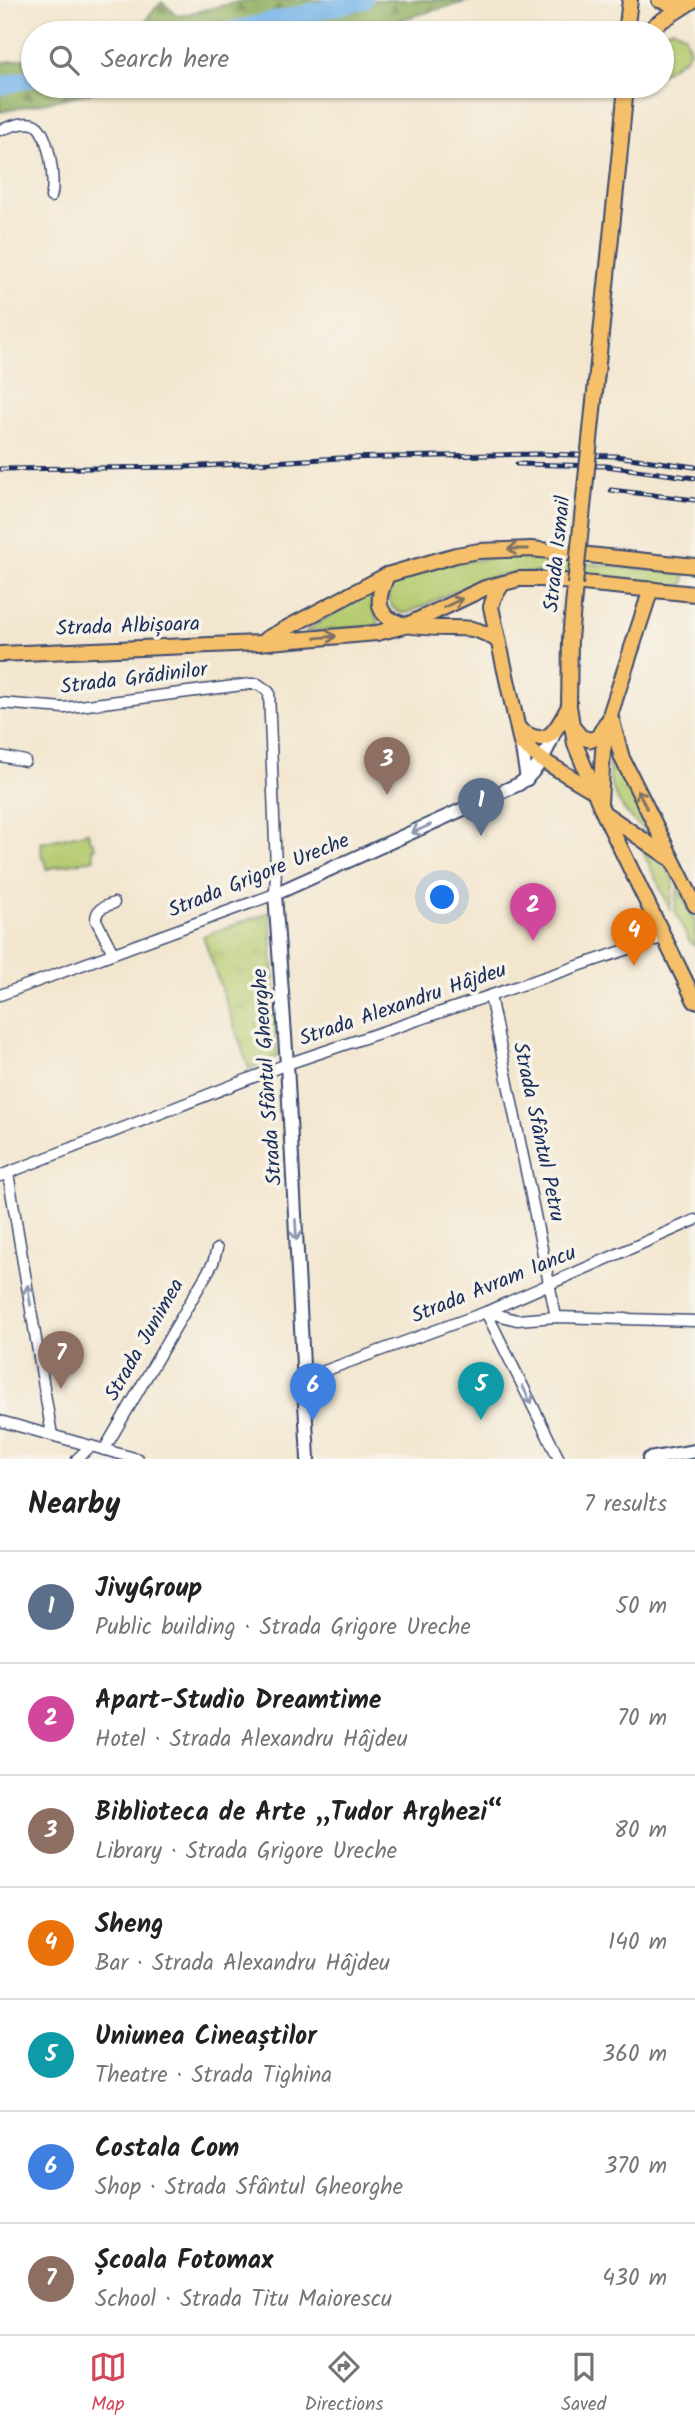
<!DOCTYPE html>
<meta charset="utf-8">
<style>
body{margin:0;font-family:Kalam,sans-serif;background:#f2f2f2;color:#222}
.you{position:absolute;left:443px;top:898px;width:24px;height:24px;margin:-18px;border:5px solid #fff;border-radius:50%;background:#1a73e8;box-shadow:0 0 0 10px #1a73e833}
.badge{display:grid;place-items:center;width:46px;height:46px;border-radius:50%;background:#d1495b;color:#fff;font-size:23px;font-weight:700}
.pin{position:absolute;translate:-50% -58px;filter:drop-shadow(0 2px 4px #0008)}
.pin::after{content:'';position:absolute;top:37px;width:24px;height:21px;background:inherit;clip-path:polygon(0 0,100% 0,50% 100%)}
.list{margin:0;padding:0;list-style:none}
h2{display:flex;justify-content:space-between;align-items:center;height:91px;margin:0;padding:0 28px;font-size:30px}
h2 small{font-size:23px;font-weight:400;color:#767676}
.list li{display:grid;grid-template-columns:46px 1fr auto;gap:21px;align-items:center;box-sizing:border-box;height:112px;padding:0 28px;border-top:2px solid #e0e0e0}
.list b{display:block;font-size:26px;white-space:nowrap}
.list p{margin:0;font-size:23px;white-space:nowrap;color:#767676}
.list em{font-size:23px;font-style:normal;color:#767676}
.icon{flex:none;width:38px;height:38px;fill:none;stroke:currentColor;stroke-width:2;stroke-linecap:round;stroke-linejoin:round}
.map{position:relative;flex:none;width:695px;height:1459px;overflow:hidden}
.search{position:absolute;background:#fff;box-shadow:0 2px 5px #0004;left:21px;right:21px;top:21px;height:77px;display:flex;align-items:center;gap:18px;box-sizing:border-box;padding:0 24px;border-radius:38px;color:#767676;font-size:26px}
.sheet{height:875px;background:#fff}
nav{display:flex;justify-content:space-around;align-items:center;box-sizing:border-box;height:98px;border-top:2px solid #e0e0e0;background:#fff;font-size:19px;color:#767676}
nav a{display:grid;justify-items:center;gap:4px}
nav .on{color:#d1495b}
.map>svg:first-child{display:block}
.grass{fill:#b4ca6e;stroke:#687c66;stroke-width:2}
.forest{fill:url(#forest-firs);stroke:#556e60;stroke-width:2}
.park{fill:url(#park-tufts);stroke:#687c66;stroke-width:2}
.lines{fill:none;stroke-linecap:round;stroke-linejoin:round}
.river{stroke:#76b4e9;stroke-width:18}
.minor-casing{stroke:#3b4a6f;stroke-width:13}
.tertiary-casing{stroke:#3b4a6f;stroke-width:16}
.primary-casing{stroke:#3b4a6f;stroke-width:18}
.minor{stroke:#fff;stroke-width:10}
.tertiary{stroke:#fff;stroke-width:12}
.primary{stroke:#f6c06b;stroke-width:14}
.rail-casing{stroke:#1b2f5e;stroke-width:5}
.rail{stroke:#f7f3e8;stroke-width:2.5;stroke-dasharray:8;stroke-linecap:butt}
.primary-bridge-casing{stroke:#3b4a6f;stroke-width:18;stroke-linecap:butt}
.primary-bridge{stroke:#f6c06b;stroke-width:14}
.oneway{stroke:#7e7064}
.oneway2{stroke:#8d97ae}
.labels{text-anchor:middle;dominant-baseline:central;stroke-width:7;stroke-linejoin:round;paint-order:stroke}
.street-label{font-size:21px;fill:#1b2f5e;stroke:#f7f3e8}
</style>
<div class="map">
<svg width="695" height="1459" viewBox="0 0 695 1459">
<defs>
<pattern id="forest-firs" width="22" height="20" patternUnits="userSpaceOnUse" patternTransform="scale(1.75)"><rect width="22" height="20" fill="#8fae61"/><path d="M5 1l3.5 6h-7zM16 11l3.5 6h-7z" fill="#748e53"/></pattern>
<pattern id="park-tufts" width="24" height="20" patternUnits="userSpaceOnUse" patternTransform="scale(1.75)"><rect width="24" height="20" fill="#b4ca6e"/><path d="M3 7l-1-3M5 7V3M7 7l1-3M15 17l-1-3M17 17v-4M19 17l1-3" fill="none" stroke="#92a45e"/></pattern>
</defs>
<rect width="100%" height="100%" fill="#f7f3e8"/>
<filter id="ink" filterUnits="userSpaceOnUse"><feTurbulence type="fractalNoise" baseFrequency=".0143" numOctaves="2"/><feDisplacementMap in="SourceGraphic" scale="14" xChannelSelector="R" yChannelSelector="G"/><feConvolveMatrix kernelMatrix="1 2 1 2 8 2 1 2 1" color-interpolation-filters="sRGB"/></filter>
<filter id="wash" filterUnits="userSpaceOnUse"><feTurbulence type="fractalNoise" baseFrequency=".00686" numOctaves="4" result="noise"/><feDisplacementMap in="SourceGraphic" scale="28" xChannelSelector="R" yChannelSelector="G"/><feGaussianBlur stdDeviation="1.57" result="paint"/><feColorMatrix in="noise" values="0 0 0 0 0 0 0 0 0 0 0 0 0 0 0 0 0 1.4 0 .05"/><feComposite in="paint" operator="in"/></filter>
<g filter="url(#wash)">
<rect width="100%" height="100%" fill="#f3e6cf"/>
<!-- grass -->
<g class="grass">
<polygon points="672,28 684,34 690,50 686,57 662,73 661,33"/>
<path d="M515,556L682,573L685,575L684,584L680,586C623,580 534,562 481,580C456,589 432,603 407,613C399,613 394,611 390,603C372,565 493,558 515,556Z"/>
<polygon points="371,590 371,605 379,623 377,626 305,632"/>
<path d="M610,750L611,751L653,837C623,815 603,789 610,750Z"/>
<polygon points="88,832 90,841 93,841 95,847 92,848 94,859 47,869 45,859 42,859 41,843"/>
<polygon points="640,845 660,861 674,878 670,909"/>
<polygon points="678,886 695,922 695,946 689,941 675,911"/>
</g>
<!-- forest -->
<g class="forest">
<polygon points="247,0 472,0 351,33 141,33 150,14 162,2 178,16"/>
<polygon points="33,57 33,86 122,86 0,112 0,63"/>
</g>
<!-- park -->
<polygon class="park" points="270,912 278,1056 249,1069 203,936"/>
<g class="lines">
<!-- river -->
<g class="river">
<polyline points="221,33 364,0"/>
<polyline points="0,86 33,78"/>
</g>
</g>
</g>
<g filter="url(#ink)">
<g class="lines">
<defs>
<g id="minor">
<path d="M0,130C10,127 23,121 33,124C49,128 56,183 51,197"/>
<polyline points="0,703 64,708 250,684 258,684 269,692 276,868 275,894 0,995"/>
<polyline points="0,756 25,761"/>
<path d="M113,953L96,920C96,908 104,907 114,903"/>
<polyline points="490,996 556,1317"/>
<polyline points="8,1173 52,1435"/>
<polyline points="0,1176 287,1064 664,937"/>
<polyline points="486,1312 559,1459"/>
<polyline points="487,1312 517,1320 556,1317 695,1321"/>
<polyline points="305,1378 486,1312 695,1220"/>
<polyline points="0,1421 138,1459"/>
<polyline points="104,1450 213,1263 217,1249"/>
<polyline points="77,1459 91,1446"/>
</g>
<g id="tertiary">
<polyline points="521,743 527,779"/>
<path d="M308,1459L287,1064L275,894L519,784C539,771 547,751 556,729"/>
<polyline points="649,1459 695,1451"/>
</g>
<g id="primary">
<polyline points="659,0 670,3 686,3"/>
<polyline points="626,33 630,0"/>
<polyline points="649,33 655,25 694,0"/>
<polyline points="619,160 626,86"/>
<path d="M387,575C385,581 381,589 380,596C374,637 448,625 472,629C481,631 489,635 497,640"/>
<polyline points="503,583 494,597 491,607 521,743 542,760 594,791"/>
<polyline points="575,585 570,639 569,706 575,744 603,812 695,1001"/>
<polyline points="266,639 387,575 456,555 479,551 531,549 695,566"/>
<polyline points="0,654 258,643 377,633 405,626 485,588 519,579 542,579 695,594"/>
<polyline points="612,721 622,758 695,905"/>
<polyline points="571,725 581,737 591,740 598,737 606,723"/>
<path d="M518,728C547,751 556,731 569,706"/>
<polyline points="600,803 603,751 611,712 651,589"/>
<polyline points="604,813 668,857"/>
</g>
</defs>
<!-- minor casing -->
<use href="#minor" class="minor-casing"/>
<!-- tertiary casing -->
<use href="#tertiary" class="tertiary-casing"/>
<!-- primary casing -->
<use href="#primary" class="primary-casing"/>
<!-- minor -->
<use href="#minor" class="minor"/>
<!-- tertiary -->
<use href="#tertiary" class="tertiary"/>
<!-- primary -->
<use href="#primary" class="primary"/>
<defs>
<g id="rail">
<polyline points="517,464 606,466 695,478"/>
<polyline points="0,469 185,467 340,458 539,454 615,456 695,467"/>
<polyline points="611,490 695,500"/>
</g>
</defs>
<!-- rail casing -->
<use href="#rail" class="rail-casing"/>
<!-- rail -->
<use href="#rail" class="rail"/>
<defs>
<polyline id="primary-bridge" points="575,585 619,160"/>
</defs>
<!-- primary-bridge casing -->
<use href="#primary-bridge" class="primary-bridge-casing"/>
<!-- primary-bridge -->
<use href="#primary-bridge" class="primary-bridge"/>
</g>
<!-- one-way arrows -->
<defs><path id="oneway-shaft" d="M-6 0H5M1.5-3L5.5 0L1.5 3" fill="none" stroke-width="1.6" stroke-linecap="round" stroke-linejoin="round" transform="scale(1.75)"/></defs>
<g class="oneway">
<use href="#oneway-shaft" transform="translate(518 549) rotate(-180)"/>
<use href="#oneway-shaft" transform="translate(453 603) rotate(-25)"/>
<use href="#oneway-shaft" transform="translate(326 637) rotate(-5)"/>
<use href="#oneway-shaft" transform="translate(642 799) rotate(-116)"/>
</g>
<g class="oneway2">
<use href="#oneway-shaft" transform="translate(421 829) rotate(156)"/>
<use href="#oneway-shaft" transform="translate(296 1230) rotate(87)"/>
<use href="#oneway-shaft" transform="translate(29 1295) rotate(-99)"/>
<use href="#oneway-shaft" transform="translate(527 1395) rotate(64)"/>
</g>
</g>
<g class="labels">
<!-- street labels -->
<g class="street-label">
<text transform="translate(558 554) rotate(-84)">Strada Ismail</text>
<text transform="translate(128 627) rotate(-2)">Strada Albișoara</text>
<text transform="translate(134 679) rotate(-7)">Strada Grădinilor</text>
<text transform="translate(259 876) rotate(-22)">Strada Grigore Ureche</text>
<text transform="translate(403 1005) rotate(-19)">Strada Alexandru Hâjdeu</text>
<text transform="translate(268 1077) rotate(-94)">Strada Sfântul Gheorghe</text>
<text transform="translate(538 1132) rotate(78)">Strada Sfântul Petru</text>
<text transform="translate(494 1285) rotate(-22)">Strada Avram Iancu</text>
<text transform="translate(145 1340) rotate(-60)">Strada Junimea</text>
</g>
</g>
</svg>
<div class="you"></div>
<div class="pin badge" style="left:481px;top:836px;background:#5c6f8a">1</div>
<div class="pin badge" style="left:533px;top:941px;background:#d1479c">2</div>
<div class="pin badge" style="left:387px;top:795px;background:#8d6e63">3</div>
<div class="pin badge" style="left:634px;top:966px;background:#e8710a">4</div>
<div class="pin badge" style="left:481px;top:1420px;background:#0f9aa8">5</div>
<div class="pin badge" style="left:313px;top:1421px;background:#3f7fe0">6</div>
<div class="pin badge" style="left:61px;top:1389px;background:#8d6e63">7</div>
<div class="search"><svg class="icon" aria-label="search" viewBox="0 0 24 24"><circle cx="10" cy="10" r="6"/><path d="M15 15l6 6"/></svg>Search here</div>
</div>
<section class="sheet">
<h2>Nearby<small>7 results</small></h2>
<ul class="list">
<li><span class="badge" style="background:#5c6f8a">1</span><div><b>JivyGroup</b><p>Public building · Strada Grigore Ureche</p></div><em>50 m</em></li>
<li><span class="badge" style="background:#d1479c">2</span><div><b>Apart-Studio Dreamtime</b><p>Hotel · Strada Alexandru Hâjdeu</p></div><em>70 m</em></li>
<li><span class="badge" style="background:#8d6e63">3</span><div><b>Biblioteca de Arte „Tudor Arghezi“</b><p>Library · Strada Grigore Ureche</p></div><em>80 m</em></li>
<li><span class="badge" style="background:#e8710a">4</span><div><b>Sheng</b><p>Bar · Strada Alexandru Hâjdeu</p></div><em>140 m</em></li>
<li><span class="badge" style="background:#0f9aa8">5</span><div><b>Uniunea Cineaștilor</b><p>Theatre · Strada Tighina</p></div><em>360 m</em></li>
<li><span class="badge" style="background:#3f7fe0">6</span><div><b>Costala Com</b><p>Shop · Strada Sfântul Gheorghe</p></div><em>370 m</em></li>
<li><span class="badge" style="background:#8d6e63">7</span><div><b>Școala Fotomax</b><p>School · Strada Titu Maiorescu</p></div><em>430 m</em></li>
</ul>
</section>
<nav>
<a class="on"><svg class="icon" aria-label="map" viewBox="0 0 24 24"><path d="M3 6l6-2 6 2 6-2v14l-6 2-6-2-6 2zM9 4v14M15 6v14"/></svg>Map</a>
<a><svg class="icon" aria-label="directions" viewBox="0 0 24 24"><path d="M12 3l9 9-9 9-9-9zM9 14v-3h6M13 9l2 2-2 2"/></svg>Directions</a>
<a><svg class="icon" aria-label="saved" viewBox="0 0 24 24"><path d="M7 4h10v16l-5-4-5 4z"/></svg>Saved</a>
</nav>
